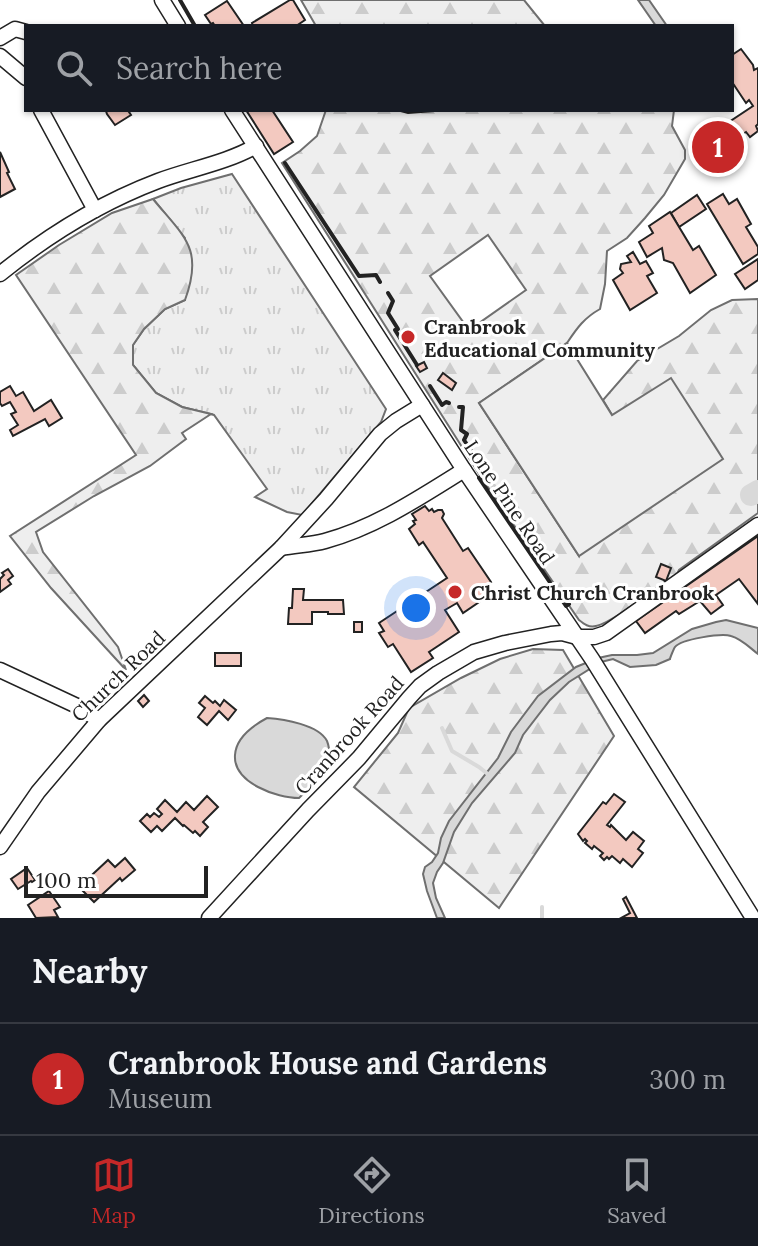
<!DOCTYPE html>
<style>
body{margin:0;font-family:Lora,serif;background:#20242c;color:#f1f3f6}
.scale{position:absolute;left:24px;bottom:20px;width:184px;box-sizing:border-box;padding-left:8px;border:4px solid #222;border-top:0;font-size:22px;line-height:28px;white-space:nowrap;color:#222;-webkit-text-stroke:6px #fff;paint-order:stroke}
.you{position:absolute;left:416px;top:608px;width:28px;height:28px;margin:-20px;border:6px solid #fff;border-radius:50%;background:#1a73e8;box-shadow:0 0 0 12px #1a73e833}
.badge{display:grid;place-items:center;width:52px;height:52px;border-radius:50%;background:#c62828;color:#fff;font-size:26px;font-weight:700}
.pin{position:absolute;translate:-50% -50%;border:4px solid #fff;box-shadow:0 2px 8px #0006}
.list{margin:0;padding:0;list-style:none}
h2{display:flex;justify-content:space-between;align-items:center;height:104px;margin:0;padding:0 32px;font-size:34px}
h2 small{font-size:26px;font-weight:400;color:#9ea1a6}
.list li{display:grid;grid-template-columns:52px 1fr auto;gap:24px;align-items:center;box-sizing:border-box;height:112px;padding:0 32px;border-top:2px solid #363941}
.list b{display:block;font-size:30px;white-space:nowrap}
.list p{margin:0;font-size:26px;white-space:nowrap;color:#9ea1a6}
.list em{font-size:26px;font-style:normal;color:#9ea1a6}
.icon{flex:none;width:44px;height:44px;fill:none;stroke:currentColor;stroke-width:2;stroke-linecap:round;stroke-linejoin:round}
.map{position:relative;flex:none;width:758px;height:918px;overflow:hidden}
.search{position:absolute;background:#171b24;box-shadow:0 2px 6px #0004;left:24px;right:24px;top:24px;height:88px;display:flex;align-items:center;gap:20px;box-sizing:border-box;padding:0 28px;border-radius:0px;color:#9ea1a6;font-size:30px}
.sheet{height:216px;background:#171b24}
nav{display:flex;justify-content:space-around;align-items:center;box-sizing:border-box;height:112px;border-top:2px solid #363941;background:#171b24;font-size:22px;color:#9ea1a6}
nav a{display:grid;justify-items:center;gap:4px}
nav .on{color:#c62828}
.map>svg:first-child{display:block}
.grass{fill:url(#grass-tufts);stroke:#6f6f6f;stroke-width:2}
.forest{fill:url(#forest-firs);stroke:#6f6f6f;stroke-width:2;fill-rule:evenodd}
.park{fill:#eee;stroke:#6f6f6f;stroke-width:2}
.water{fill:#d9d9d9;stroke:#6f6f6f;stroke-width:2}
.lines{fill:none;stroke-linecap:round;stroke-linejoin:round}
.stream{stroke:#d9d9d9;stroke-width:4}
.river{stroke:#d9d9d9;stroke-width:22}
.building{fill:#f3c9c0;stroke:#222;stroke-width:2}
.minor-casing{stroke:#222;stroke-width:17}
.minor{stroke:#fff;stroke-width:14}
.wall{stroke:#222;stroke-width:4}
.poi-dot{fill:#c62828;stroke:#fff;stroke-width:3}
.labels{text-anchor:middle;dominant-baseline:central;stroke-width:6;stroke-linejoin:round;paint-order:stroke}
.poi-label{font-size:20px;font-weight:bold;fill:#222;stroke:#fff;text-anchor:start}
.street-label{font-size:20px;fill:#222;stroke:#fff}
</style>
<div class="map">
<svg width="758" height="918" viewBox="0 0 758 918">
<defs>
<pattern id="grass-tufts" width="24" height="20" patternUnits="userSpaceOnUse" patternTransform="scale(2)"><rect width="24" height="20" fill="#eee"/><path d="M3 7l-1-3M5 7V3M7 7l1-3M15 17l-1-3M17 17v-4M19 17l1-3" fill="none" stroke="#ccc"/></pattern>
<pattern id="forest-firs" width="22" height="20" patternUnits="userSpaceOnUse" patternTransform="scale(2)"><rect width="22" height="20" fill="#eee"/><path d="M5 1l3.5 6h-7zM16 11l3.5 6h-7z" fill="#ccc"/></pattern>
</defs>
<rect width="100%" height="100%" fill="#fff"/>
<!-- grass -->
<polygon class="grass" points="232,174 386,409 381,422 302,515 287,512 255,497 267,489 214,415 182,407 156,393 133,365 133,345 144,329 165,309 185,300 185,238 153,199 181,188"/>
<!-- forest -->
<g class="forest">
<polygon points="301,0 524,0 545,26 316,26"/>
<path d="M326,110H674L672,126L685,150V159L664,195L645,218L627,238L607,251L605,284L600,309C584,318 577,328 567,343L479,403L579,556L612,415L603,400L637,361L679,336L711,310L732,300L758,299V513L679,570L677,574C660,585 612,623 596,626C589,628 584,624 579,620L481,477L282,163L300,151L317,136ZM488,235L526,290L469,330L430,276Z"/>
<path d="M153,199C184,237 204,248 185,300L165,309L144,329L133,345V365L156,393L182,407L211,414L182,433L186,439L150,466L94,496L36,532L43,552L118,647L126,670L51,588L10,536L136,455L16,275L59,245L112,213Z"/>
<polygon points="533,649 563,650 614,736 499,908 354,787 398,733 409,708 461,678 500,659"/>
</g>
<!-- park -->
<polygon class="park" points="567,343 612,415 671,378 723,459 579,556 479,403"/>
<!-- water -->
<g class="water">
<polygon points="638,0 649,0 667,26 656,26"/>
<path d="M726,620L758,628V654C750,648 742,639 731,636C722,633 681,639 675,647C674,648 670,658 670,659L656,665L630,667L613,659L601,662L569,682L550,700L523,735L515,753L472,803L454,832L443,863L437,872L433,883L436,898L445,918H437L427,891L423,874L425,867L432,862L438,853L441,838L449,821L498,758L511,732L538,696L576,667L598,658L612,655H637L653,653L692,629L716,622Z"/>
<path d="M267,718C284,719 319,725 327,741C330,748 330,759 331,767L299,798C277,798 233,783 235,755C236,738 254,725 267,718Z"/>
</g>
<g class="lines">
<!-- stream -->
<g class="stream">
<polyline points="442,728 452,751 479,767 489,775"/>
<polyline points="542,907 542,918"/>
</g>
<!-- river -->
<polyline class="river" points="751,495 758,491"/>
</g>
<!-- building -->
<g class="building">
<polygon points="290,0 293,0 305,20 296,26 253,26 252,23"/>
<polygon points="227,1 244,26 215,26 213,23 211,24 205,15"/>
<polygon points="741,49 753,65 754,70 758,68 758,124 756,126 758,131 750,137 746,132 735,139 729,130 724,133 720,128 753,106 749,100 746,103 732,82 732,55"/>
<polygon points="108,110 132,110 129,112 131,115 115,125 107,114 106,111"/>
<polygon points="246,110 272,110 293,142 274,154"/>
<polygon points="397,110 448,110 408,113"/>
<polygon points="0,152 9,172 7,173 15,189 0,197"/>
<polygon points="723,194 729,204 737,199 751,224 746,227 758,247 758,254 743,264 707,204"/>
<polygon points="697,195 706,209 679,227 671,213"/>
<polygon points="670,212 693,250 699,246 716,275 690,293 673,263 664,260 662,248 647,257 639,242 653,233 649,226"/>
<polygon points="633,252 640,264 646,261 653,273 647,276 657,293 630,310 613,280 623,273 620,269 621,264 631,262 627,256"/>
<polygon points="758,259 758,280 745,289 735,274"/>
<polygon points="424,362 427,368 420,372 416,366"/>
<polygon points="443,373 456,383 452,390 438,380"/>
<polygon points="10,386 16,396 23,392 34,411 51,400 62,418 49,426 45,419 13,436 10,430 18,425 11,414 16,412 10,402 2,406 0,403 0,392"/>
<polygon points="425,506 429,511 432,509 434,512 438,510 442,510 444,514 442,518 463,551 468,548 491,582 483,588 488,596 463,613 457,603 445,610 459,632 429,652 433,658 411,672 393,644 388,647 379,633 384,631 379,623 447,578 423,542 419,545 409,529 415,524 413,521 416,520 412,514"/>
<polygon points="758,536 758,604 739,579 716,595 723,605 711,614 700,601 679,614 676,611 645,633 636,621"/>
<polygon points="661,564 671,568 666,581 656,577"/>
<polygon points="8,569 13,576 8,580 11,584 0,592 0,579 4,575 2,573"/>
<polygon points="293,589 304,589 303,600 343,600 344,614 328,614 328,612 312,612 312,624 288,624 289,608 292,608"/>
<rect x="354" y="622" width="8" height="10"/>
<rect x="215" y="653" width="26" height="13"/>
<polygon points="144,695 149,701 143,707 138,701"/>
<polygon points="205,696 213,703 215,701 220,706 224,700 236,710 228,720 219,711 207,725 198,717 205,708 199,703"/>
<polygon points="614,794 625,802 607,825 610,827 611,825 626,840 633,832 644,841 638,849 643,853 632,867 623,859 620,863 612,856 609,859 607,857 604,860 600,856 603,853 594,846 592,849 585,843 587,841 585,839 583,841 578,834 603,802 606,804"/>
<polygon points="207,796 218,807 203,822 208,827 200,836 195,831 193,833 184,825 183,826 175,818 162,831 157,826 151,832 140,821 147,814 150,817 154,813 159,817 162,814 157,809 165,800 177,812 186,802 194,810"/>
<polygon points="125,858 135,870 122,881 120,878 94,902 79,887 108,860 115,867"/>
<polygon points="27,868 35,880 32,882 31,881 18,889 11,879"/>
<polygon points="49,891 60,907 54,910 58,917 36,918 28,905"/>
<polygon points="626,897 637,918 621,918 630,913 623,899"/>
</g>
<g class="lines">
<defs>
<g id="minor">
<polyline points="162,0 178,26"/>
<polyline points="0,38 15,29 26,32"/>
<polyline points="0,56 26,78"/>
<polyline points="41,110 95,210"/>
<polyline points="232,110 464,470 592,659 753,918"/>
<path d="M0,274C47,236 100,203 158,181C190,169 226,163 256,146"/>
<path d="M281,548C295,545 311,545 325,541C376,527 419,498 464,470"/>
<polyline points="0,670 77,706 99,720"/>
<polyline points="0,847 38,792 99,720 281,548 326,499 380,434 396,421 422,405"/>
<polyline points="209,918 308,810 359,758 409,698 420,686 438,673 474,652 505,643 551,634 562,633 577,637 594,637 606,633 758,525"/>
</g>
</defs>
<!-- minor casing -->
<use href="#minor" class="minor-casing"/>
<!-- minor -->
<use href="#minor" class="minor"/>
<!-- wall -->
<g class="wall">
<polyline points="180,0 195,26"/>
<polyline points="285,163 359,276 376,275 380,282"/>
<polyline points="388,293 393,301 388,313 398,329 395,330 417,365"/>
<polyline points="430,386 442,405 446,402 449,403"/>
<polyline points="459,407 463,407 461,430 467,434 464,440 486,473 479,478 566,606 569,604"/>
</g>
</g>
<!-- markers -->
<g class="poi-dot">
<circle cx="408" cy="337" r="8"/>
<circle cx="455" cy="592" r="8"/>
</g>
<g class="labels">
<!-- poi labels -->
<g class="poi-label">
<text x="424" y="326">Cranbrook<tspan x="424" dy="23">Educational Community</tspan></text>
<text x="471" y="592">Christ Church Cranbrook</text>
</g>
<!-- street labels -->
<g class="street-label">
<text transform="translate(510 502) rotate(56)">Lone Pine Road</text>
<text transform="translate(118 676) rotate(-44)">Church Road</text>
<text transform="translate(349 735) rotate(-48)">Cranbrook Road</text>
</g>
</g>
</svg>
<div class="scale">100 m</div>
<div class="you"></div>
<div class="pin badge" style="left:718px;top:147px">1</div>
<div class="search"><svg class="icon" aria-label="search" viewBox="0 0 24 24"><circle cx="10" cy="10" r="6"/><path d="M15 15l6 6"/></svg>Search here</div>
</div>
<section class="sheet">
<h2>Nearby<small></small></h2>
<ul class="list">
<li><span class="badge">1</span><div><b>Cranbrook House and Gardens</b><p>Museum</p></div><em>300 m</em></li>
</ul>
</section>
<nav>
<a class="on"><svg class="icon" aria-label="map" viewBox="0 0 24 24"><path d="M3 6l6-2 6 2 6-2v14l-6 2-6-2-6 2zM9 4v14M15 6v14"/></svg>Map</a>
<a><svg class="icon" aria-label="directions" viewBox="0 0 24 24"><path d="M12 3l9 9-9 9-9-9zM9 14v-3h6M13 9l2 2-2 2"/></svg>Directions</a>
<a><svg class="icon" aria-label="saved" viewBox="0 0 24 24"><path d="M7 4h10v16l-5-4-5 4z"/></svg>Saved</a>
</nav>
